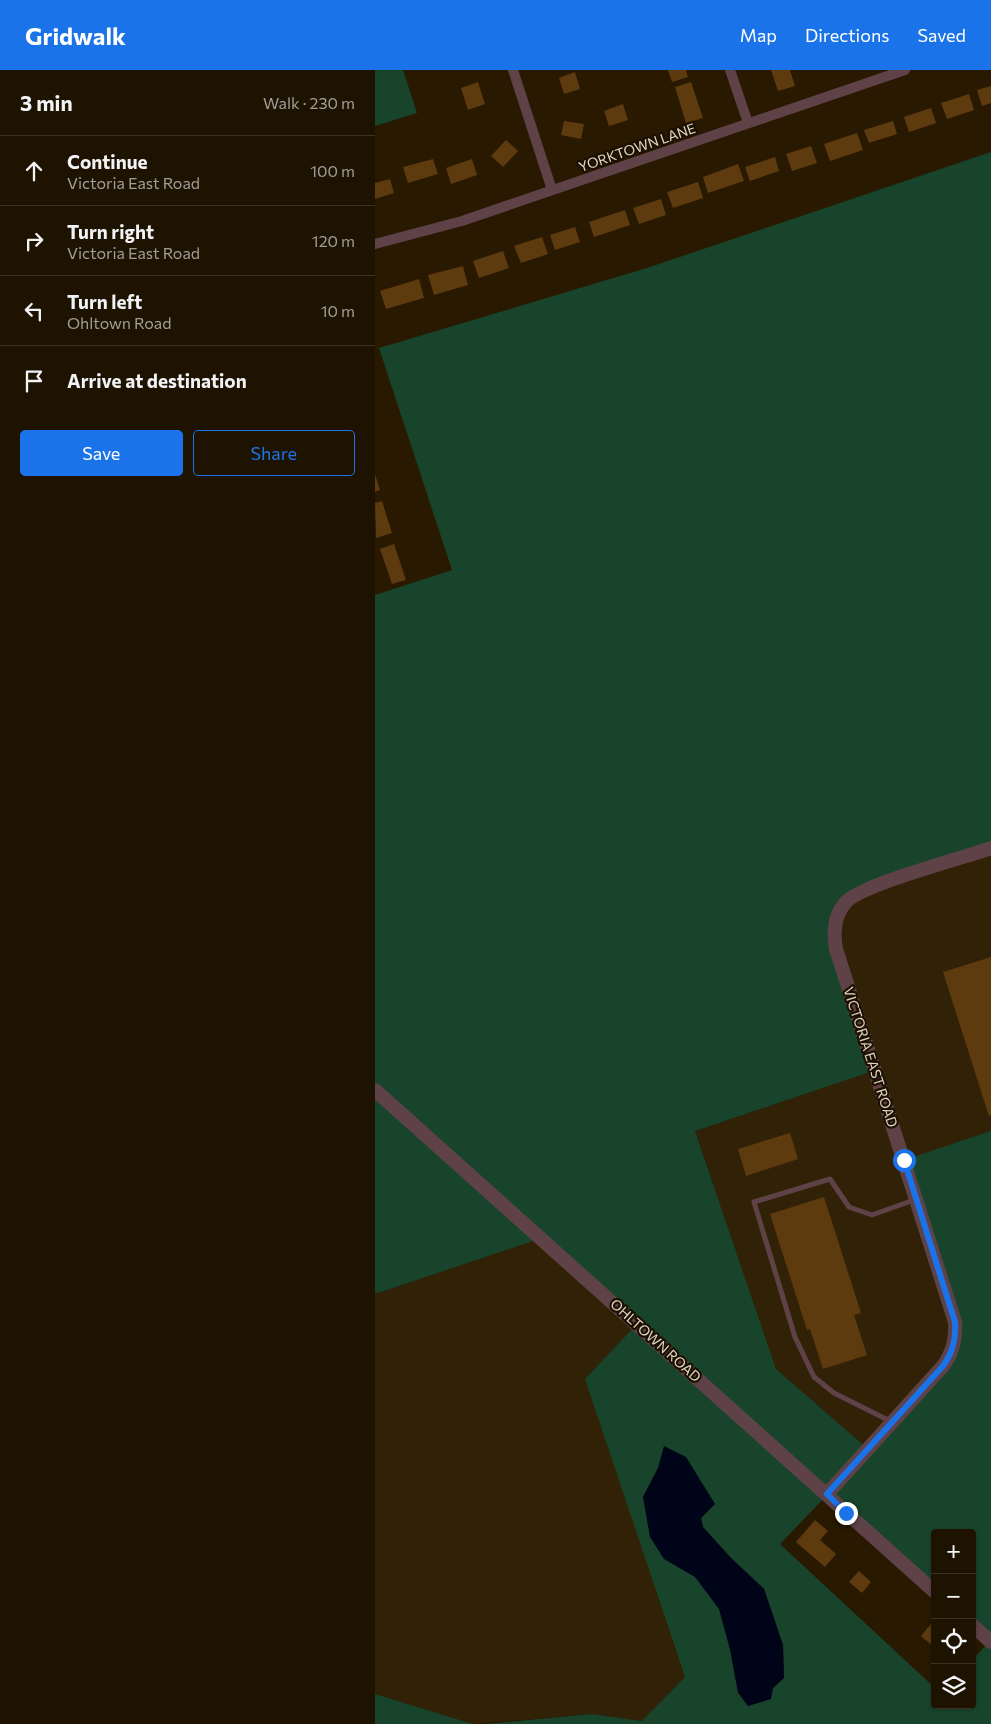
<!DOCTYPE html>
<meta charset="utf-8">
<style>
body{margin:0;font-family:Commissioner,sans-serif;background:#2b200f;color:#f1f3f6}
.controls{position:absolute;right:15px;bottom:15px;display:grid;overflow:hidden;border-radius:5px;box-shadow:0 1px 4px #0004}
.controls button{width:45px;height:45px;display:grid;place-items:center;padding:0;border:0;border-bottom:1px solid #3c3222;background:#1e1300;color:#f1f3f6;font:25px sans-serif}
.stop{position:absolute;width:15px;height:15px;margin:-11px;border:4px solid #1a73e8;border-radius:50%;background:#fff}
.stop.end{background:#1a73e8;border-color:#fff;box-shadow:0 1px 5px #0008}
.list{margin:0;padding:0;list-style:none}
h2{display:flex;justify-content:space-between;align-items:center;height:65px;margin:0;padding:0 20px;font-size:21px}
h2 small{font-size:16px;font-weight:400;color:#a19e99}
.list li{display:grid;grid-template-columns:32px 1fr auto;gap:15px;align-items:center;box-sizing:border-box;height:70px;padding:0 20px;border-top:1px solid #3c3222}
.list b{display:block;font-size:19px;white-space:nowrap}
.list p{margin:0;font-size:16px;white-space:nowrap;color:#a19e99}
.list em{font-size:16px;font-style:normal;color:#a19e99}
.actions{display:flex;gap:10px;padding:15px 20px}
.actions a{flex:1;padding:11px 0;border:1px solid #1a73e8;border-radius:5px;text-align:center;font-size:18px;color:#1a73e8}
.actions .main{background:#1a73e8;color:#fff}
.icon{flex:none;width:28px;height:28px;fill:none;stroke:currentColor;stroke-width:2;stroke-linecap:round;stroke-linejoin:round}
.map{position:relative;flex:none;width:616px;height:1654px;overflow:hidden}
header{display:flex;align-items:center;gap:30px;box-sizing:border-box;height:70px;padding:0 25px;background:#1a73e8;color:#fff}
header strong{font-size:24px}
nav{display:flex;gap:28px;margin-inline-start:auto;font-size:18px}
main{display:flex}
aside{flex:1;background:#1e1300}
.map>svg:first-child{display:block}
.built{fill:#312207}
.green{fill:#18442c;fill-rule:evenodd}
.water{fill:#000418}
.building{fill:#5e3a0f}
.lines{fill:none;stroke-linecap:round;stroke-linejoin:round}
.service{stroke:#5f4248;stroke-width:5}
.minor{stroke:#5f4248;stroke-width:10}
.tertiary{stroke:#5f4248;stroke-width:14}
.route{stroke:#1a73e8;stroke-width:6}
.labels{text-anchor:middle;dominant-baseline:central;stroke-width:4.5;stroke-linejoin:round;paint-order:stroke}
.street-label{font-size:14px;fill:#e0d6c6;stroke:#1c1000}
</style>
<header>
<strong>Gridwalk</strong>
<nav><a>Map</a><a>Directions</a><a>Saved</a></nav>
</header>
<main>
<aside>
<h2>3 min<small>Walk · 230 m</small></h2>
<ul class="list">
<li><svg class="icon" aria-label="ahead" viewBox="0 0 24 24"><path d="M12 20V5M6 11l6-6 6 6"/></svg><div><b>Continue</b><p>Victoria East Road</p></div><em>100 m</em></li>
<li><svg class="icon" aria-label="right" viewBox="0 0 24 24"><path d="M7 20v-9h11M14 6l5 5-5 5"/></svg><div><b>Turn right</b><p>Victoria East Road</p></div><em>120 m</em></li>
<li><svg class="icon" aria-label="left" viewBox="0 0 24 24"><path d="M17 20v-9H6M10 6l-5 5 5 5"/></svg><div><b>Turn left</b><p>Ohltown Road</p></div><em>10 m</em></li>
<li><svg class="icon" aria-label="arrive" viewBox="0 0 24 24"><path d="M6 21V4h12l-3 4 3 4H6"/></svg><div><b>Arrive at destination</b></div></li>
</ul>
<div class="actions"><a class="main">Save</a><a>Share</a></div>
</aside>
<div class="map">
<svg width="616" height="1654" viewBox="0 0 616 1654">
<rect width="100%" height="100%" fill="#281900"/>
<!-- built -->
<g class="built">
<polygon points="616,778 616,1061 529,1090 580,1252 578,1277 493,1379 401,1299 320,1061 501,1000 461,879 472,831"/>
<polygon points="167,1168 263,1253 211,1309 310,1608 267,1651 216,1644 98,1654 0,1624 0,1224"/>
</g>
<!-- green -->
<g class="green">
<polygon points="0,0 28,0 42,43 0,56"/>
<path d="M616,82V778L480,825L459,860L501,1000L320,1061L401,1299L493,1379L568,1296L581,1264L529,1090L616,1061V1654H112L216,1644L267,1651L310,1607L210,1309L262,1254L167,1168L0,1224V525L77,500L4,278L272,198ZM283,1398L340,1434L326,1448L328,1457L355,1487L389,1519L408,1575L409,1608L398,1618L373,1636L363,1623L355,1579L344,1539L268,1427ZM452,1425L560,1522V1463H597V1555L615,1571L597,1590V1635H560V1618L405,1474Z"/>
<polygon points="0,1624 98,1654 0,1654"/>
</g>
<!-- water -->
<polygon class="water" points="289,1376 311,1387 340,1434 326,1448 328,1457 355,1487 389,1519 408,1575 409,1608 398,1618 396,1629 373,1636 363,1622 355,1579 344,1539 320,1507 289,1489 275,1467 268,1427 283,1398"/>
<!-- building -->
<g class="building">
<polygon points="293,0 311,0 313,7 297,12"/>
<polygon points="396,0 415,0 420,16 403,21"/>
<polygon points="200,2 205,19 189,24 184,8"/>
<polygon points="103,12 110,34 93,40 86,18"/>
<polygon points="316,12 328,48 311,53 300,17"/>
<polygon points="616,16 616,33 607,36 602,20"/>
<polygon points="594,24 599,40 572,49 566,33"/>
<polygon points="248,34 253,50 234,56 229,41"/>
<polygon points="556,38 561,53 534,62 529,47"/>
<polygon points="189,51 209,54 206,69 186,65"/>
<polygon points="518,51 522,64 494,73 489,60"/>
<polygon points="482,63 488,80 455,91 449,74"/>
<polygon points="131,70 143,81 128,97 116,86"/>
<polygon points="436,76 442,93 417,101 411,84"/>
<polygon points="400,87 404,101 375,111 370,97"/>
<polygon points="58,89 63,104 33,113 28,97"/>
<polygon points="97,89 102,105 76,114 71,98"/>
<polygon points="363,94 369,111 333,123 328,107"/>
<polygon points="15,109 19,123 0,129 0,113"/>
<polygon points="323,112 328,128 298,138 292,122"/>
<polygon points="286,129 291,145 264,154 258,138"/>
<polygon points="250,140 255,155 219,167 214,152"/>
<polygon points="200,157 205,172 180,180 175,165"/>
<polygon points="167,167 173,184 146,193 139,176"/>
<polygon points="128,181 134,198 104,208 98,191"/>
<polygon points="88,196 93,215 59,225 53,205"/>
<polygon points="44,209 49,228 11,239 5,221"/>
<polygon points="0,404 5,420 0,422"/>
<polygon points="7,431 17,463 1,468 0,433"/>
<polygon points="19,474 31,510 17,514 5,479"/>
<polygon points="616,887 616,1045 614,1046 568,902"/>
<polygon points="415,1063 423,1089 371,1106 363,1079"/>
<polygon points="449,1127 486,1243 479,1245 492,1285 448,1299 435,1259 432,1260 395,1144"/>
<polygon points="440,1450 453,1461 445,1470 461,1484 450,1497 421,1472"/>
<polygon points="484,1501 496,1512 487,1523 474,1512"/>
<polygon points="556,1554 560,1558 560,1578 546,1566"/>
</g>
<g class="lines">
<!-- service -->
<polyline class="service" points="517,1352 459,1323 439,1307 420,1267 379,1132 455,1109 474,1137 497,1145 539,1130"/>
<!-- minor -->
<g class="minor">
<polyline points="138,0 177,120"/>
<polyline points="355,0 373,53"/>
<polyline points="0,174 87,151 530,0"/>
</g>
<!-- tertiary -->
<g class="tertiary">
<polyline points="0,1020 560,1522"/>
<path d="M452,1424L568,1296C578,1282 581,1269 580,1252L461,879C458,862 459,845 471,832C488,814 588,788 616,778"/>
<polyline points="597,1555 616,1572"/>
</g>
</g>
<g class="lines">
<!-- route -->
<path class="route" d="M471,1443L452,1424L568,1296C578,1282 581,1269 580,1252L529,1090"/>
</g>
<g class="labels">
<!-- street labels -->
<g class="street-label">
<text transform="translate(262 77) rotate(-19)">YORKTOWN LANE</text>
<text transform="translate(496 987) rotate(72)">VICTORIA EAST ROAD</text>
<text transform="translate(281 1270) rotate(42)">OHLTOWN ROAD</text>
</g>
</g>
</svg>
<div class="controls">
<button>+</button>
<button>−</button>
<button><svg class="icon" aria-label="locate" viewBox="0 0 24 24"><circle cx="12" cy="12" r="6"/><path d="M12 2v4M12 18v4M2 12h4M18 12h4"/></svg></button>
<button><svg class="icon" aria-label="layers" viewBox="0 0 24 24"><path d="M12 4l9 5-9 5-9-5zM3 14l9 5 9-5"/></svg></button>
</div>
<div class="stop" style="left:529px;top:1090px"></div>
<div class="stop end" style="left:471px;top:1443px"></div>
</div>
</main>
